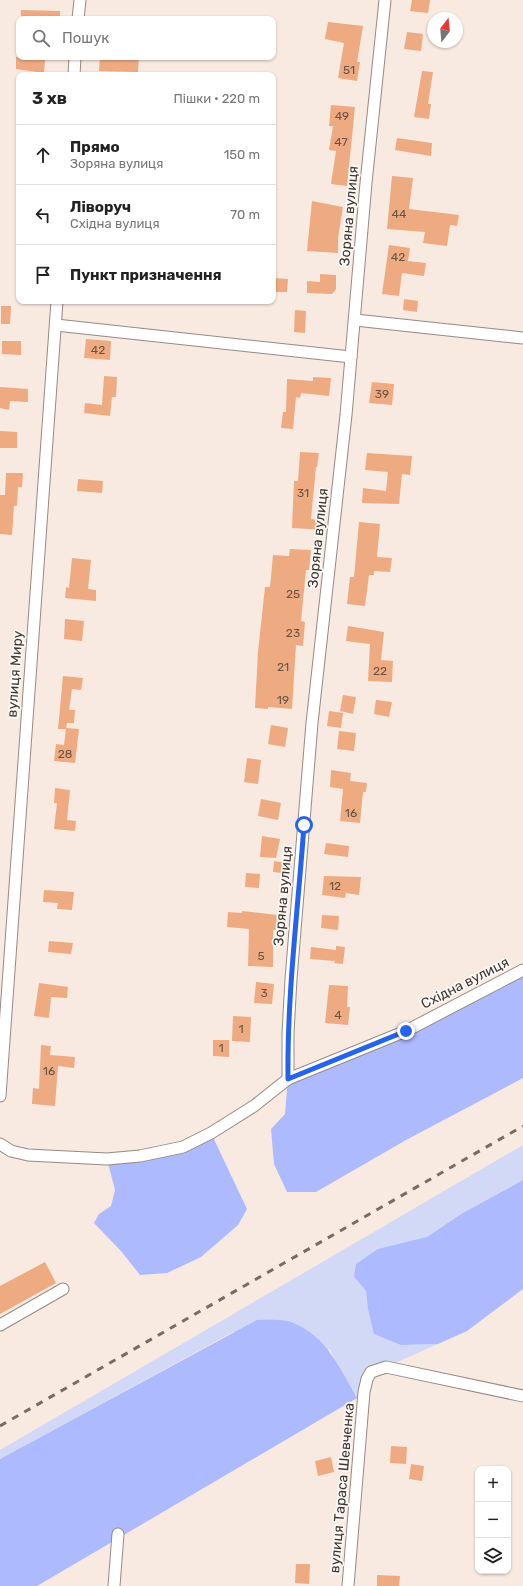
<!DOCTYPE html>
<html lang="uk">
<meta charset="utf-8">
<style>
body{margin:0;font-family:Rubik,sans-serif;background:#f6f6f6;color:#222}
.controls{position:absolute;right:12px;bottom:12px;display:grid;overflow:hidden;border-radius:8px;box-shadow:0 1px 3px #0004}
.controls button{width:36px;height:36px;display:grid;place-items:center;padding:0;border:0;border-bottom:1px solid #e0e0e0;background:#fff;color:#222;font:20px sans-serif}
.compass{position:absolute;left:427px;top:12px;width:36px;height:36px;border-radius:50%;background:#fff;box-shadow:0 1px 3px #0004;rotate:16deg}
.stop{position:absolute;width:12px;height:12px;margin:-9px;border:3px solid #2563eb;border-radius:50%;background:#fff}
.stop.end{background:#2563eb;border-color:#fff;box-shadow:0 1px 4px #0008}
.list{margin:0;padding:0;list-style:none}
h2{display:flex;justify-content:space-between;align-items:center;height:52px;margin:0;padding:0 16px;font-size:17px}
h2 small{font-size:13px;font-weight:400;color:#767676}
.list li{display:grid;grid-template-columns:26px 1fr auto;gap:12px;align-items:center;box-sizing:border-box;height:60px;padding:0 16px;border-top:1px solid #e0e0e0}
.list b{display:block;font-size:15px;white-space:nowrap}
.list p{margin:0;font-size:13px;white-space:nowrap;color:#767676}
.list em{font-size:13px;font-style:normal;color:#767676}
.icon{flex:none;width:22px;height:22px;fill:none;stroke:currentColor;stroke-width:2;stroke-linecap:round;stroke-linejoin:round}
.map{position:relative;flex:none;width:523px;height:1586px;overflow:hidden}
.search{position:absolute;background:#fff;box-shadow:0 1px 3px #0004;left:16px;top:16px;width:260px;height:44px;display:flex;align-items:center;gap:10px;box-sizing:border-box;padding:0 14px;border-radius:8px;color:#767676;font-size:15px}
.panel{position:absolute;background:#fff;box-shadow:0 1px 3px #0004;left:16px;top:72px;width:260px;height:232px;border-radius:8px}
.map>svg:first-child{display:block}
.green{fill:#d2d9f7}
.forest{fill:#adbafe}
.building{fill:#eeab81}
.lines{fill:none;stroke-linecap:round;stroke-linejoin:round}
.street-casing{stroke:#968a82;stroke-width:13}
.street{stroke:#fff;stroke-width:11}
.rail{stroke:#746c66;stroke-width:3;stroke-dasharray:7 7;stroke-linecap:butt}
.route{stroke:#2563eb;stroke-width:5}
.labels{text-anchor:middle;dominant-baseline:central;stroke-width:3.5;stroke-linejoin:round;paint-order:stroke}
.number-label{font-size:12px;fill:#685346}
.street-label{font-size:14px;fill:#3b3632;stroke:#fef9f5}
</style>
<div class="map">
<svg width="523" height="1586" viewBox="0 0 523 1586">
<rect width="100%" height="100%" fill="#f8e9e1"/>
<!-- green -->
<polygon class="green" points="523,1145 523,1180 461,1214 427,1237 408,1243 354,1277 366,1291 368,1309 401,1345 438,1344 386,1367 371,1372 364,1392 357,1398 330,1350 233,1332 0,1459 0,1450"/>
<!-- forest -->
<g class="forest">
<polygon points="523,969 523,1078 406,1140 316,1192 287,1192 274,1164 271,1129 285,1114 288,1079 406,1031"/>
<polygon points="211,1133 247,1209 238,1225 201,1257 167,1273 140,1275 121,1251 94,1223 99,1214 111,1206 115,1190 107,1159 140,1156"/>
<polygon points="523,1180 523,1289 467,1331 438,1344 401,1345 374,1334 368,1309 366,1291 354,1277 356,1264 378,1249 427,1237 461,1214"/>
<path d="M257,1320C268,1320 282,1319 291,1322C326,1335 340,1368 357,1398L37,1586H0V1459Z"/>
</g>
<!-- building -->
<g class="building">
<polygon points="412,0 430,0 428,13 410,11"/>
<polygon points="21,10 60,11 60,19 21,19"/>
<polygon points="328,22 363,26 357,62 360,62 357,81 338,78 344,43 325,39"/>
<polygon points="407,32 423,34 421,51 404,49"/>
<polygon points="16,57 45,60 44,73 16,69"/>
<polygon points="100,57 139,57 138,72 99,71"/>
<polygon points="422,71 433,72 428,104 431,104 429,119 414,117"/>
<polygon points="331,105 355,107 347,186 331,184 336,151 329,150 333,126 329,126"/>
<polygon points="397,138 432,143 431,156 395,150"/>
<polygon points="392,176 413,178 409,209 459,215 457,226 450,225 447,246 423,243 425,232 387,229"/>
<polygon points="312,201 343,207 338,238 338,253 307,251"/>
<polygon points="389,245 410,248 408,261 426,263 424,276 402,273 399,296 382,294"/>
<polygon points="320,274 336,275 336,289 332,294 307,293 307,281 320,282"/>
<polygon points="275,278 288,279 287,292 274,292"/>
<polygon points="404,299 418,301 417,312 403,310"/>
<polygon points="1,306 11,306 10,324 1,324"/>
<polygon points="295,310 306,311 305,333 294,332"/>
<polygon points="86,339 111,341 110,360 84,358"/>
<polygon points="2,341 21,341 21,355 2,354"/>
<polygon points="104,376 117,377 116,397 112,397 110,416 84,413 85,403 102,405"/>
<polygon points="313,377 331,378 329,396 301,393 300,398 296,397 293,429 281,428 283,412 286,412 287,379 313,381"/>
<polygon points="372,382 394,384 392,405 369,403"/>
<polygon points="0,387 28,389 28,402 10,401 9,410 0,408"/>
<polygon points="0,431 17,432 17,448 0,448"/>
<polygon points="300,452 319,453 317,467 316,467 311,519 326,521 325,530 292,528 294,481 298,481"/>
<polygon points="367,453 412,456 410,475 402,474 399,504 362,503 363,488 386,491 388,472 365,470"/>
<polygon points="6,473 23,473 22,487 18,487 17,506 14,506 12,535 0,534 0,495 5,495"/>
<polygon points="78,479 103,481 102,493 77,491"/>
<polygon points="359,522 380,524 377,557 392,558 390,572 374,571 374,575 369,575 365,606 347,604 350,577 354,577"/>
<polygon points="290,549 311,550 309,570 306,570 301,621 305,622 303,646 296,645 292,709 268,707 268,709 255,708 258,652 265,587 270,587 273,555 289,556"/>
<polygon points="72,558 91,560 88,589 96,590 96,601 65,598 66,587 69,588"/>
<polygon points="65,619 84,621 82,641 64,639"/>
<polygon points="348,626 384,632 381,660 393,661 392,682 368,681 370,644 346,641"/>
<polygon points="63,676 83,678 81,690 72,689 69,710 75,710 74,723 67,723 66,729 58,729"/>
<polygon points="343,695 356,697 353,714 340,711"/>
<polygon points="376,700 392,702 389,717 374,714"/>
<polygon points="329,711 343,713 341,728 327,726"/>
<polygon points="271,725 288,728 285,747 268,744"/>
<polygon points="66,728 79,729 75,763 54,761 56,744 64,745"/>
<polygon points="339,731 356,733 354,751 337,749"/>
<polygon points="247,758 261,760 258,784 244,782"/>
<polygon points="331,770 351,773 350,781 367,783 366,792 363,792 360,823 340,821 343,789 330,787"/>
<polygon points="55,788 70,790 67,820 76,821 75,831 54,829 57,803 54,803"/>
<polygon points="261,799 281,803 278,820 258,816"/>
<polygon points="262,836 280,839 276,858 260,857"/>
<polygon points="326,843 349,846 348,857 324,854"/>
<polygon points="274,861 292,864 290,874 273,872"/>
<polygon points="246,873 260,874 259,888 245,887"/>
<polygon points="324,876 361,877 359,895 346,893 345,898 322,895"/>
<polygon points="44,890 74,892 72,910 57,909 58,903 43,902"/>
<polygon points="242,911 277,915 276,930 273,930 273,967 248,966 249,929 227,927 228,912 242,913"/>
<polygon points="322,915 339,916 338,930 321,928"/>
<polygon points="49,941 73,943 71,954 48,952"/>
<polygon points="336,946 345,947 343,964 334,963 335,961 310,959 311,947 336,950"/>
<polygon points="256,982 274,984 272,1004 254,1003"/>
<polygon points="39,983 68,987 67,998 51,997 49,1018 34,1016"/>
<polygon points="329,985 348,986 347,1007 350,1007 348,1025 325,1023"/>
<polygon points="233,1016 251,1017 250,1042 232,1041"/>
<polygon points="213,1040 229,1040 229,1057 213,1056"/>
<polygon points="41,1045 51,1046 50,1055 75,1057 74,1068 58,1066 55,1106 32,1104 33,1088 39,1089"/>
<polygon points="45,1262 56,1283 0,1314 0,1286"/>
<polygon points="391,1446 407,1447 406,1464 390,1463"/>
<polygon points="331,1457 334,1472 318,1476 315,1461"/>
<polygon points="411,1464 424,1466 422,1481 409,1479"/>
<polygon points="296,1564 310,1564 309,1584 295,1583"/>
<polygon points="377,1575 400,1576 399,1586 377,1586"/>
</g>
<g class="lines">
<defs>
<g id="street">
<polyline points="78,19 80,0"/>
<polyline points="74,75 75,57"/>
<polyline points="355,320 523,338"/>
<polyline points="56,325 351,357"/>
<polyline points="288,1079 288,1033 291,979 312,723 346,415 366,183 385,0"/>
<polyline points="0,1096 57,301"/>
<polyline points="0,1144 11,1151 28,1155 107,1159 140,1156 183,1147 211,1133 254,1106 288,1079 406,1031 523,970"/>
<polyline points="0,1325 63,1289"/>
<polyline points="114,1586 118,1534"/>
<polyline points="348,1586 364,1392 367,1379 371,1372 386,1367 523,1396"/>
</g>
</defs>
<!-- street casing -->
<use href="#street" class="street-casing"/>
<!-- street -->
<use href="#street" class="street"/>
<!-- rail -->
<polyline class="rail" points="0,1426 523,1126"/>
</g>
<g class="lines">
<!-- route -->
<path class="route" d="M304,825C298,910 287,994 288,1079L406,1031"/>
</g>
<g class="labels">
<!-- number labels -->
<g class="number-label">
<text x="349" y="70">51</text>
<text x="342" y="116">49</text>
<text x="341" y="142">47</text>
<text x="399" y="214">44</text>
<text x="398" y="257">42</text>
<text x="98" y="350">42</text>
<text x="382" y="394">39</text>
<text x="303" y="493">31</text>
<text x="293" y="594">25</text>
<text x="293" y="633">23</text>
<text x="283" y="667">21</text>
<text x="380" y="671">22</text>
<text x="283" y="700">19</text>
<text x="65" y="754">28</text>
<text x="351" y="813">16</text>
<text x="335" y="886">12</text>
<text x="261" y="956">5</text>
<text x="264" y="993">3</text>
<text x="338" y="1015">4</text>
<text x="241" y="1029">1</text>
<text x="221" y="1048">1</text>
<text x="49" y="1071">16</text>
</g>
<!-- street labels -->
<g class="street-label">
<text transform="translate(349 216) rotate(-85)">Зоряна вулиця</text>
<text transform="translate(318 538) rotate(-84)">Зоряна вулиця</text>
<text transform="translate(15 674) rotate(-86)">вулиця Миру</text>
<text transform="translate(283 896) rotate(-85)">Зоряна вулиця</text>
<text transform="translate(465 983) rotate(-27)">Східна вулиця</text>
<text transform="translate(342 1488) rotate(-85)">вулиця Тараса Шевченка</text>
</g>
</g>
</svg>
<div class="controls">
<button>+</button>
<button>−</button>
<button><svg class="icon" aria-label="layers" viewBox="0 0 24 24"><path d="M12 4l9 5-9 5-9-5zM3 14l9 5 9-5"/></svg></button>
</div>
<svg class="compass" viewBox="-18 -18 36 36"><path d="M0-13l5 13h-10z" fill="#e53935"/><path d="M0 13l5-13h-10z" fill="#767676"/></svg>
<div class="stop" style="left:304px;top:825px"></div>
<div class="stop end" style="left:406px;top:1031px"></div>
<div class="search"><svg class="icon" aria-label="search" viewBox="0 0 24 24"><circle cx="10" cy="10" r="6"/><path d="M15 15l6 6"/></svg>Пошук</div>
<section class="panel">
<h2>3 хв<small>Пішки · 220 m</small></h2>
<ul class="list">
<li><svg class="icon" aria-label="ahead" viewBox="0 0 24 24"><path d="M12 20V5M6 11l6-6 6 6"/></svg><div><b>Прямо</b><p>Зоряна вулиця</p></div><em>150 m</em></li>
<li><svg class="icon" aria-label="left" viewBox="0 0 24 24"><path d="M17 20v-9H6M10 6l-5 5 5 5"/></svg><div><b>Ліворуч</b><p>Східна вулиця</p></div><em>70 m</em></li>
<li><svg class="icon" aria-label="arrive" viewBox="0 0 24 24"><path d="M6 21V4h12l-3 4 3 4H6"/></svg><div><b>Пункт призначення</b></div></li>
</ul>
</section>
</div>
